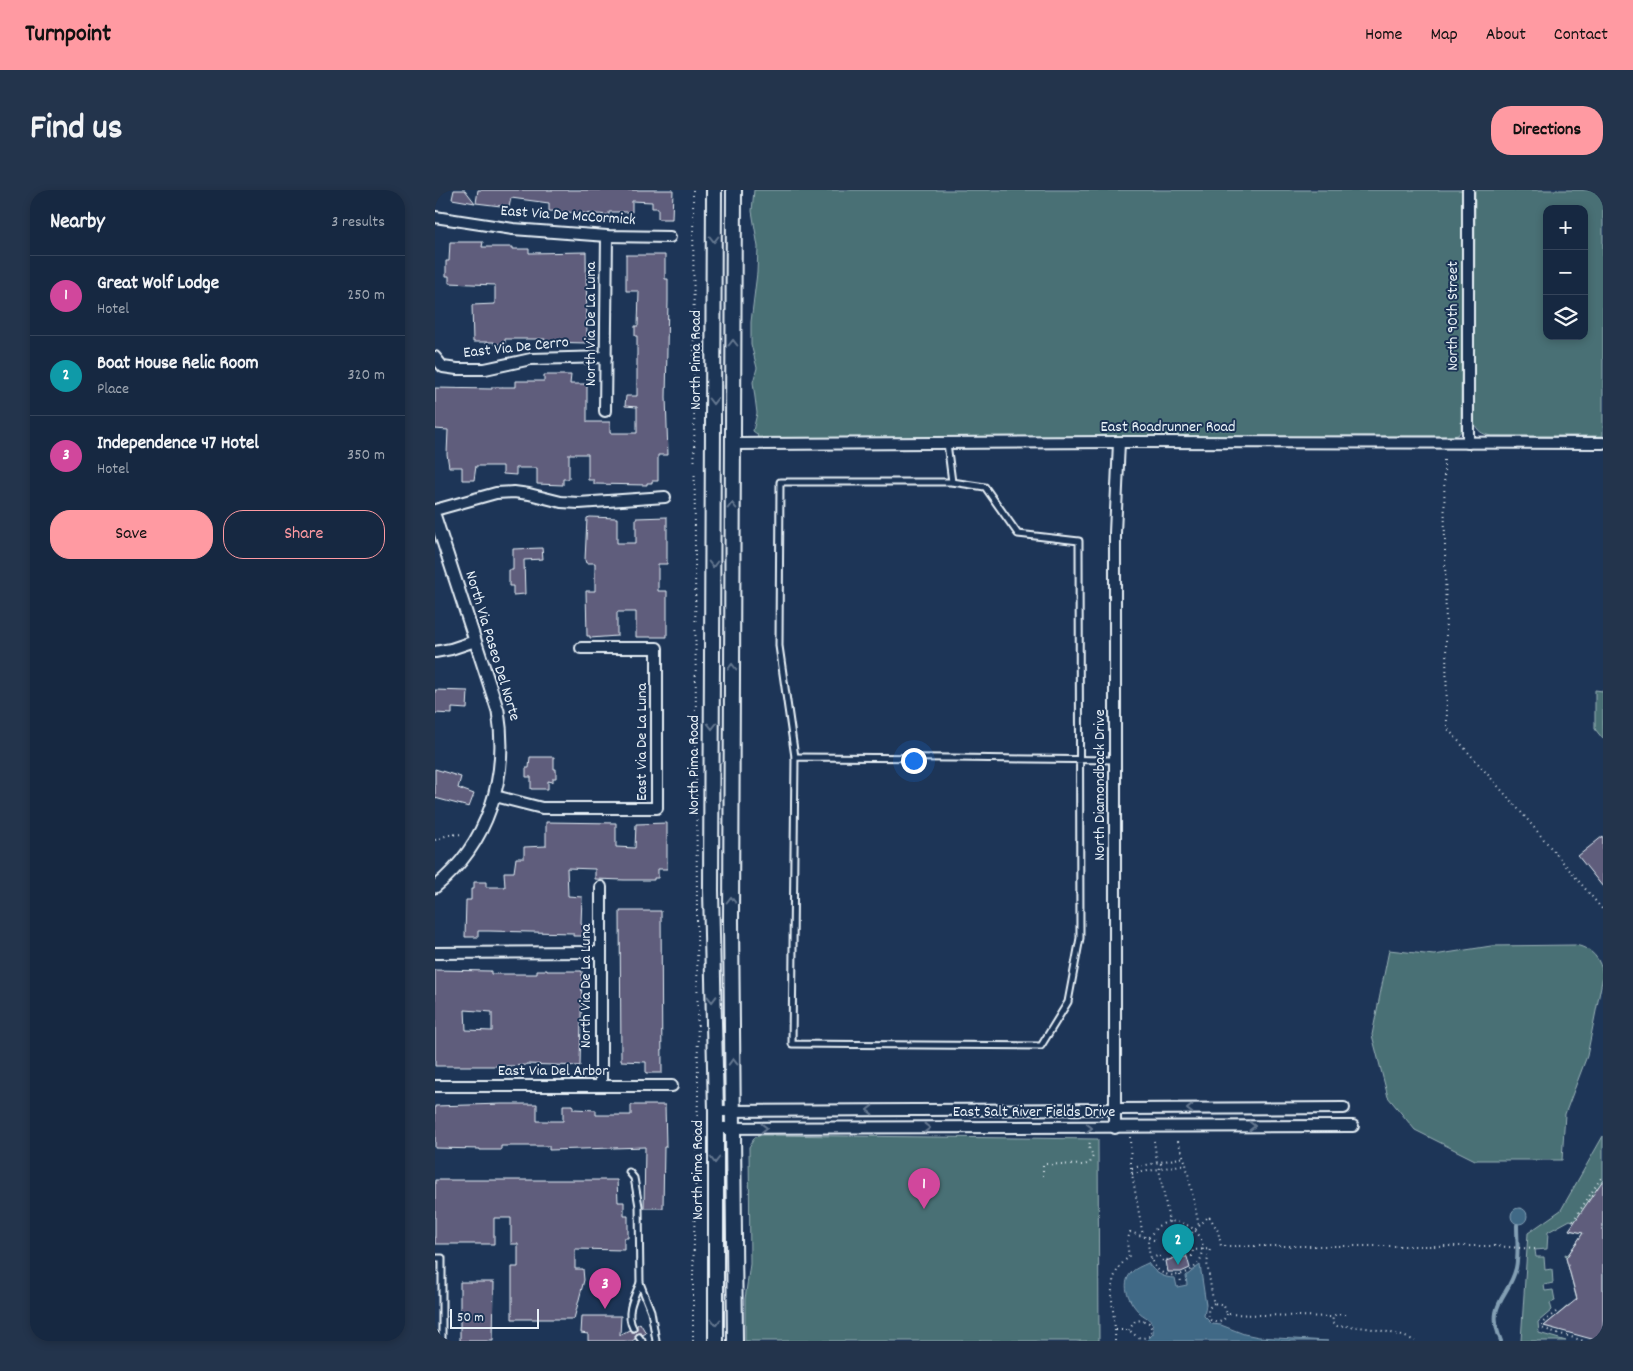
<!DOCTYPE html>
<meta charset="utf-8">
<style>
body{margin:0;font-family:Dekko,sans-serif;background:#23344c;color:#f1f3f6}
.controls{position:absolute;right:15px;top:15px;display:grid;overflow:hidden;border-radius:10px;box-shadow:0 2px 8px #0003}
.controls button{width:45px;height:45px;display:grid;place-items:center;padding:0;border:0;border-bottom:1px solid #35445a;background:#162841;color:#f1f3f6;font:25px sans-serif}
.scale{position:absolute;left:15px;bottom:12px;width:89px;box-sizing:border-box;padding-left:5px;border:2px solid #e8f1f8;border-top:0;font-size:14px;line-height:18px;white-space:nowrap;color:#e8f1f8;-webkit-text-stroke:4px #1d3557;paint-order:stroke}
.you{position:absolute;left:478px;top:570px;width:18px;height:18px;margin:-12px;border:4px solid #fff;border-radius:50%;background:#1a73e8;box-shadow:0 0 0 8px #1a73e833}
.badge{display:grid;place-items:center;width:32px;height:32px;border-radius:50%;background:#ff9aa2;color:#fff;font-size:16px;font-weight:700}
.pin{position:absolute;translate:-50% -41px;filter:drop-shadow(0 1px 2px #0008)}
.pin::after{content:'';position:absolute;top:26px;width:18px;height:15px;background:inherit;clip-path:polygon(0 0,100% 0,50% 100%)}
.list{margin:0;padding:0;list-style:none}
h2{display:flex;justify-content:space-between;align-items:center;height:65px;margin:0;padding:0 20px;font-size:21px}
h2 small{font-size:16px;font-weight:400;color:#9ea6b1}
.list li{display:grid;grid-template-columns:32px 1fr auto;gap:15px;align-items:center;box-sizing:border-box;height:80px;padding:0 20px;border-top:1px solid #35445a}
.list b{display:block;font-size:19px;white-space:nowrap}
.list p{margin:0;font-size:16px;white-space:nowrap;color:#9ea6b1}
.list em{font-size:16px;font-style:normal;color:#9ea6b1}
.actions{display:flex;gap:10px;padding:15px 20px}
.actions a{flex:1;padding:11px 0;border:1px solid #ff9aa2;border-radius:20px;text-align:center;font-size:18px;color:#ff9aa2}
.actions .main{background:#ff9aa2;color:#111}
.icon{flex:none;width:28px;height:28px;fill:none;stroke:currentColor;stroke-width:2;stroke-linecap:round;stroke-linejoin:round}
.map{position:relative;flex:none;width:1168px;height:1151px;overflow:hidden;border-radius:20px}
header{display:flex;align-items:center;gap:30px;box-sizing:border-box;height:70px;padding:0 25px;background:#ff9aa2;color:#111}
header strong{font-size:24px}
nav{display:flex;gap:28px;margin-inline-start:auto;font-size:18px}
.intro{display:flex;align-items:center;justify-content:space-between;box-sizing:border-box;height:120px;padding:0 30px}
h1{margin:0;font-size:35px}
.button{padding:12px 22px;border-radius:20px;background:#ff9aa2;color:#111;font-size:18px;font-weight:700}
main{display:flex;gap:30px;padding:0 30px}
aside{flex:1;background:#162841;border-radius:20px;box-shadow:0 2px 8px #0003}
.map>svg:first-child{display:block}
.green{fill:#497074;stroke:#98b0b6;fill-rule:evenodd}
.water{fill:#3f6986;stroke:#839fb4}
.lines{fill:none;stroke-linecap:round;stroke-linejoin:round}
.stream{stroke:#839fb4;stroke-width:4}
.building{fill:#5e5d7c;stroke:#e8f1f8;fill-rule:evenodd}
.service-casing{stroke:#e8f1f8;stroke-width:9}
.minor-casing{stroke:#e8f1f8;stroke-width:14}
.tertiary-casing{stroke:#e8f1f8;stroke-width:15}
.secondary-casing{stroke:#e8f1f8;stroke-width:18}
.path{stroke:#e8f1f8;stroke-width:2;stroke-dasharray:1 4;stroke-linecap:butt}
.service{stroke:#1d3557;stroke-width:5}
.minor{stroke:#1d3557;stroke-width:10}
.tertiary{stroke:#1d3557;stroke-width:11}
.secondary{stroke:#1d3557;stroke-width:14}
.oneway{stroke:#64778f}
.labels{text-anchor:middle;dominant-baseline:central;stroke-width:4;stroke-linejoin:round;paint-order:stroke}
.street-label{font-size:16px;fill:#e8f1f8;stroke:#1d3557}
</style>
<header>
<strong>Turnpoint</strong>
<nav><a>Home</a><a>Map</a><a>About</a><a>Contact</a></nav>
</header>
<div class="intro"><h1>Find us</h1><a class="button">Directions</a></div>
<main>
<aside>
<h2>Nearby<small>3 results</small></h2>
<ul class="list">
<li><span class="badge" style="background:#d1479c">1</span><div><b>Great Wolf Lodge</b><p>Hotel</p></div><em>250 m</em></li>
<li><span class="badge" style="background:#0f9aa8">2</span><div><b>Boat House Relic Room</b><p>Place</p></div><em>320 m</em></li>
<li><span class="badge" style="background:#d1479c">3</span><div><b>Independence 47 Hotel</b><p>Hotel</p></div><em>350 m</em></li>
</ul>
<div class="actions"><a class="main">Save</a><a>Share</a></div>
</aside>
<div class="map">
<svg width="1168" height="1151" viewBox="0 0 1168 1151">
<rect width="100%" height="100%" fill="#1d3557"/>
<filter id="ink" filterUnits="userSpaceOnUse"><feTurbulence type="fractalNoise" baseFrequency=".02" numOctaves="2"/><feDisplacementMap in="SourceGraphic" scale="10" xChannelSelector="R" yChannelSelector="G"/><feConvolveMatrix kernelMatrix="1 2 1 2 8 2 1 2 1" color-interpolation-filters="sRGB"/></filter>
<g filter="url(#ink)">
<!-- green -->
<g class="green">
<polygon points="319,0 1027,0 1026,241 1023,245 1018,246 323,248 322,244 318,241 322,223 318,192 322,178 316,154 316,132 322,83 323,57 317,21"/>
<path d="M1040,0H1168V246H1056C1047,244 1042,241 1039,232ZM1112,19H1149V146H1112Z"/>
<polygon points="1160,500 1168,501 1168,549 1160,539"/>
<path d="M1140,755C1157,758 1166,769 1168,786L1152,866L1130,924L1127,970H1040L980,940L953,907L937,845L954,760L999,765L1056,756Z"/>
<polygon points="327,945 663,949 664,1151 310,1151 310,1109 315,1074 314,957 320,947"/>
<polygon points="1168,946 1168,1151 1109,1136 1134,1115 1144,1118 1130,1064 1133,1065 1148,1043 1134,1040 1140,1032 1135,1030 1113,1042 1112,1059 1100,1060 1101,1067 1109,1067 1110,1080 1117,1079 1118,1093 1109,1095 1110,1101 1118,1100 1120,1111 1115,1113 1117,1120 1103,1132 1104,1143 1131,1151 1086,1151 1093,1043 1126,1020"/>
</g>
<!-- water -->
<g class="water">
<circle cx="1084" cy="1026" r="8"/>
<path d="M713,1073C720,1083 728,1088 740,1088L742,1097L752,1095L751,1086L765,1075L771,1115L769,1126L777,1134L786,1135L809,1144L824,1147L893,1151H711L718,1144C718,1140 719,1136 716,1132C714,1128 708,1126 704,1122C695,1113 685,1095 696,1083C700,1078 707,1076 713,1073Z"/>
</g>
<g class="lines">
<!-- stream -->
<path class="stream" d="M1066,1151C1050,1113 1074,1108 1081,1078C1084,1064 1082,1049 1082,1035"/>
</g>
<!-- building -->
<g class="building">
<polygon points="19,0 30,0 40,13 17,9"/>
<polygon points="43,0 238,0 237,29 223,29 223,18 217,18 217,12 197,11 197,22 174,22 174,25 162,24 114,21 114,13 76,8 74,17 41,13"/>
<polygon points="15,52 48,52 47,57 78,57 78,59 94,59 94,63 151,62 152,153 110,152 110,149 70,149 70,154 59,154 59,152 38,152 37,115 60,114 60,95 14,93 14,86 11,86 11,71 14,71"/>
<polygon points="191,65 230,65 230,89 233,89 233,111 231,207 233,265 223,265 223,291 217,291 217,293 212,293 212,295 159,294 159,290 153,290 153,264 134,264 134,289 128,289 128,295 102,294 102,278 81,278 81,285 68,284 68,276 41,276 39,290 27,290 27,277 14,277 12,264 13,240 0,239 0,198 57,199 57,197 81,197 81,191 109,191 109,185 136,185 135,194 152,194 152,232 175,232 175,243 202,243 202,217 190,216 191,206 202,206 202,146 200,146 200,136 203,136 204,101 191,101"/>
<polygon points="155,327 182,328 182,353 201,353 201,328 232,327 232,374 223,374 223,401 232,401 232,447 201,447 201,422 182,422 182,446 155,448 155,446 152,446 151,401 160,401 160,373 151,373 150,370 152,328"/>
<polygon points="107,358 108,369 89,370 90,404 78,405 78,396 74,396 74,380 78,380 78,359"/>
<polygon points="0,500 33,501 32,519 17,518 17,524 0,523"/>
<polygon points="95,567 119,567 119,579 121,579 121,588 118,588 118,592 113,591 113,599 96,599 96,587 91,587 91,578 94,578"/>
<polygon points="0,579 26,587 23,598 39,604 34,617 0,608"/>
<polygon points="111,632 181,633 181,657 200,658 201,634 232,633 232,679 223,679 223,688 219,688 219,690 189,690 160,689 160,679 132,678 133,706 147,707 146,734 151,738 150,746 138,746 138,743 54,741 43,741 43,747 30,747 31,710 36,710 36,699 39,699 39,692 51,692 51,697 70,697 69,682 79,682 81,668 89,668 89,657 111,656"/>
<polygon points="1168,646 1168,697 1143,666"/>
<polygon points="185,721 226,721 227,883 211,883 211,872 186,871"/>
<path d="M0,780L56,781V784H102V780H112V781H147L145,876L91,874V875L74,876H0ZM30,820L57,822V841L31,840Z"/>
<polygon points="67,914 102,914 102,931 128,931 128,915 138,915 138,919 161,920 161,925 196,925 196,915 230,915 231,957 229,957 228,1018 209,1018 210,957 114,960 114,956 66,956 66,960 45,960 45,959 0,958 0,916"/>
<polygon points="0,990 182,990 183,1012 189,1012 189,1026 193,1026 193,1048 189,1048 189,1060 140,1059 140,1079 148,1079 149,1090 139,1129 77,1129 77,1077 83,1077 83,1054 76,1054 76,1028 59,1028 59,1054 0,1054"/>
<polygon points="1168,990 1168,1151 1164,1151 1109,1136 1142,1109 1131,1068 1148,1043 1134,1040"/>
<polygon points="742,1067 752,1067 755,1078 746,1082 733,1082 731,1071"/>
<polygon points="25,1092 59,1092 58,1151 25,1151"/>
<polygon points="147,1126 186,1126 185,1145 194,1140 197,1142 200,1142 202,1139 202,1135 205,1133 211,1143 208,1145 205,1143 202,1143 200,1149 197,1151 153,1151 153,1144 146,1143"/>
</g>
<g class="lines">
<defs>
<g id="service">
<path d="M512,253L517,292L550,297L583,344L644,351L645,748L633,812L606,856L357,854L360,567C467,567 573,569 680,570"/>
<polyline points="360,567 344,456 345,292 517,292"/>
<polyline points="194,982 199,988 204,1016 205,1093 216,1121 221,1151"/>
<polyline points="0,1068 7,1068 7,1151"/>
<path d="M198,1138C190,1123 199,1107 205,1093"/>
<polyline points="204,1147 207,1151"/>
</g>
<g id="minor">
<polyline points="0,27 78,39 172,46 235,47"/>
<polyline points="0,167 8,177 22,179 50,179 96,169 171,167"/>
<polyline points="170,221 172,46"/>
<polyline points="1033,253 1033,0"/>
<polyline points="297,254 684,252 1168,253"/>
<polyline points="0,320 61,303 79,302 94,304 126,312 144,313 230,307"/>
<polyline points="0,462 16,459 40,451"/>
<polyline points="60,606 107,618 222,618 222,458 146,458"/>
<polyline points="166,697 166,896"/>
<polyline points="0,763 166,762"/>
<polyline points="0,896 237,896"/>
<polyline points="281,921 909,918"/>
<polyline points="281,938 918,936"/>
<polyline points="680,938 680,343 684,252"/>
</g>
<path id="tertiary" d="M0,327L63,521C74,587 53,654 0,697"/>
<g id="secondary">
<polyline points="279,0 276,700 281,921 281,1151"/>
<polyline points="299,0 296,732 300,1151"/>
</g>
</defs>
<!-- service casing -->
<use href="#service" class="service-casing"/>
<!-- minor casing -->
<use href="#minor" class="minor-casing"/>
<!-- tertiary casing -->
<use href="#tertiary" class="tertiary-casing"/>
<!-- secondary casing -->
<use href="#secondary" class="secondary-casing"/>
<!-- path -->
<g class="path">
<polyline points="1009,270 1012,538 1091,628 1168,720"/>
<polyline points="0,650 13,645 29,644"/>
<polyline points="695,947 696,978 708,1046"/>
<polyline points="743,951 751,974 764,1036"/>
<polyline points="697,978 749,967"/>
<polyline points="697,984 751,974"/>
<polyline points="608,986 608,974 649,975 655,973 658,966 654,957 655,951"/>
<polyline points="1138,1031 1168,985"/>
<polyline points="757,1043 774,1026 783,1041 786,1056 1060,1056 1100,1059"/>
<path d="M719,1050L713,1048C713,1056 714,1064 717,1071C729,1100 778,1081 766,1049C760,1036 747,1032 734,1031L735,1035"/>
<polyline points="716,1069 724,1065 728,1071 746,1066 757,1066 758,1060 775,1059 772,1073 778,1110 779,1113 789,1116 792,1124 898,1127"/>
<polyline points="745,1085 746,1093"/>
<path d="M779,1113L773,1119L774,1129C781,1135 789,1132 792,1124"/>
<polyline points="1121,1122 1107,1133 1106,1138 1149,1151"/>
<path d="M910,1125L901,1124L898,1127L897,1133L902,1136C922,1135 962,1142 980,1151"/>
<path d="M681,1140H694C700,1145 705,1151 714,1146L717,1139L714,1133L707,1130L700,1131L694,1140"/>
<polyline points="258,1151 258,1086 263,905 258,0"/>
<path d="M680,1151C682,1121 665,1090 694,1067L692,1052L695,1042L713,1048L723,1036L734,1031L724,979L726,974L722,972L719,951"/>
</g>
<!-- service -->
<use href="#service" class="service"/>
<!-- minor -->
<use href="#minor" class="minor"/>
<!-- tertiary -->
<use href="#tertiary" class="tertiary"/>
<!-- secondary -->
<use href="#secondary" class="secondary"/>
</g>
<!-- one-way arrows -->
<defs><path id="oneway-chevron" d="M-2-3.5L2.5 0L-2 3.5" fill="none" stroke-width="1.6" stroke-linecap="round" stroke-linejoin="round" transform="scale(1.25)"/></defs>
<g class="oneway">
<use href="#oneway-chevron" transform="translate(279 49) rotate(90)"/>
<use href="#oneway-chevron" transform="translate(298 153) rotate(-90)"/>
<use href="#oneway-chevron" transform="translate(278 211) rotate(90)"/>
<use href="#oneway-chevron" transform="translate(297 316) rotate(-90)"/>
<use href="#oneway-chevron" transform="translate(278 374) rotate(90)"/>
<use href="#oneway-chevron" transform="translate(297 477) rotate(-90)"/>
<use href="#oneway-chevron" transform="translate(277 536) rotate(90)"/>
<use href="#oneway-chevron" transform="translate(296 710) rotate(-90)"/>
<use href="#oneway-chevron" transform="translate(277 809) rotate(89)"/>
<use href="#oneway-chevron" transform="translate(298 872) rotate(-91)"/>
<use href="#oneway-chevron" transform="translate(755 919) rotate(180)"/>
<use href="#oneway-chevron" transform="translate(435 920) rotate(180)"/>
<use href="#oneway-chevron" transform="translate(817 936)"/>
<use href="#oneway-chevron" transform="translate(329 938)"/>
<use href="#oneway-chevron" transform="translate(492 938)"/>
<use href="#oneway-chevron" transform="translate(654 938)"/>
<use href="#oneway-chevron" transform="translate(280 970) rotate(90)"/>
<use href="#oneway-chevron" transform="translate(281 1132) rotate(90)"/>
</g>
</g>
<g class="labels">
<!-- street labels -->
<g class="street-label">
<text transform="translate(133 26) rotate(4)">East Via De McCormick</text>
<text transform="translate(1018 126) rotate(-90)">North 90th Street</text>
<text transform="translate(156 134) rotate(-90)">North Via De La Luna</text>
<text transform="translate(81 158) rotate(-6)">East Via De Cerro</text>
<text transform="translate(261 170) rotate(-90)">North Pima Road</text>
<text x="733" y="237">East Roadrunner Road</text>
<text transform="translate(57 456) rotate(73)">North Via Paseo Del Norte</text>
<text transform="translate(207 552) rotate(-90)">East Via De La Luna</text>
<text transform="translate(259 575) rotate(-90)">North Pima Road</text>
<text transform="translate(665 595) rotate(-90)">North Diamondback Drive</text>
<text transform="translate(151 796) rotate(-90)">North Via De La Luna</text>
<text x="118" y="881">East Via Del Arbor</text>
<text x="599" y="922">East Salt River Fields Drive</text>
<text transform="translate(263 980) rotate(-90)">North Pima Road</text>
</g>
</g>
</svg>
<div class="controls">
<button>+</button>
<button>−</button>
<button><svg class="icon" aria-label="layers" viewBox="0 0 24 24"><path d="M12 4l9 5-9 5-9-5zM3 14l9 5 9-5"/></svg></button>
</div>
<div class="scale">50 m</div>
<div class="you"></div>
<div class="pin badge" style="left:489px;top:1019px;background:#d1479c">1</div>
<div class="pin badge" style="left:743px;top:1075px;background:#0f9aa8">2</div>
<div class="pin badge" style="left:170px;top:1119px;background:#d1479c">3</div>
</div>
</main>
